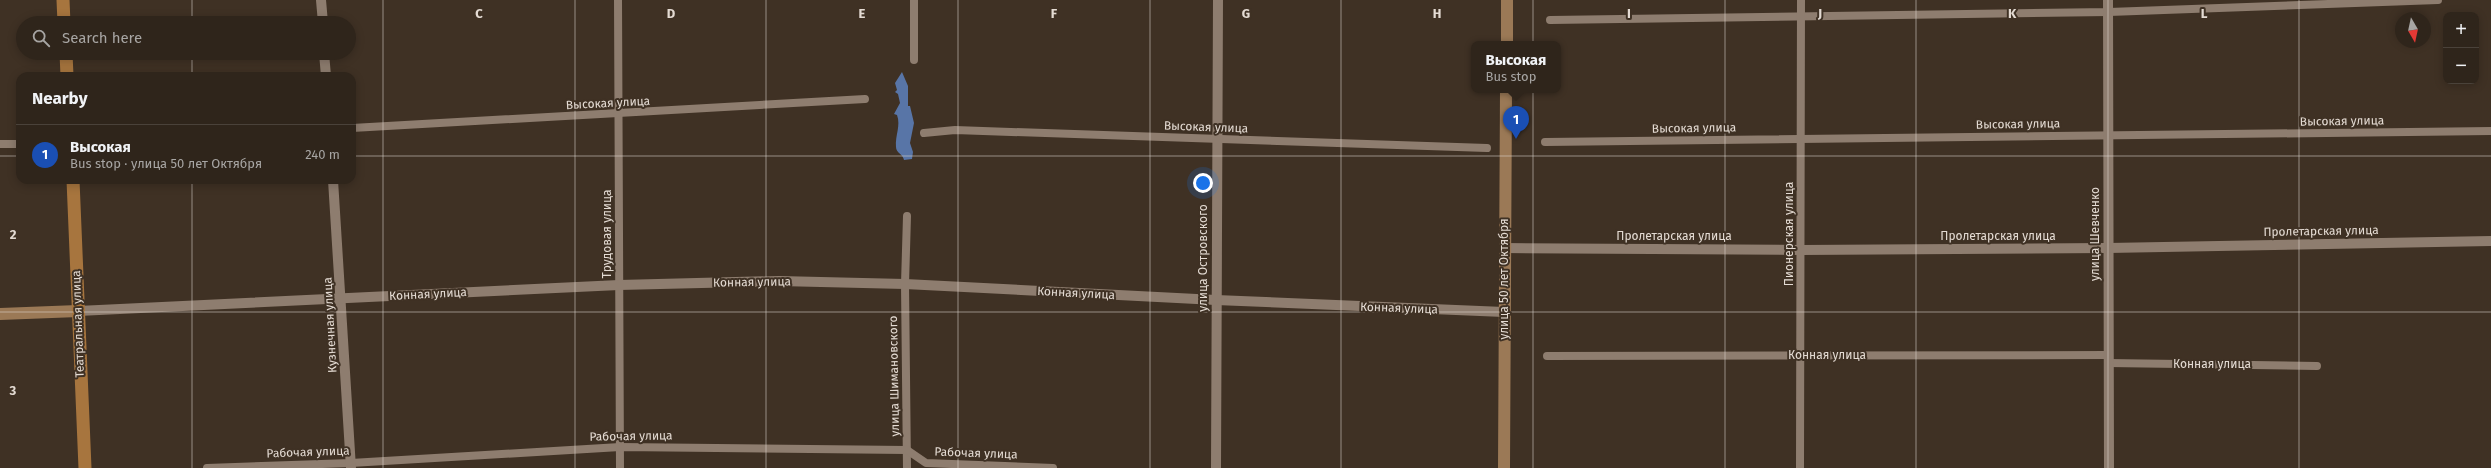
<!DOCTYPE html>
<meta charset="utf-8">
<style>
body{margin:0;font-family:"Fira Sans",sans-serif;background:#372d24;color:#f1f3f6}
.controls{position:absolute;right:12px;top:12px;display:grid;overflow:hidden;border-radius:8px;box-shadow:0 2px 10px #0003}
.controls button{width:36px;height:36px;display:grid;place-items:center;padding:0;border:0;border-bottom:1px solid #4a423a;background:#2f251b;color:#f1f3f6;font:20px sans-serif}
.compass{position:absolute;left:2395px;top:12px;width:36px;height:36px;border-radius:50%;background:#2f251b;box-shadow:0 2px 10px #0003;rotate:171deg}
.you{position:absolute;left:1203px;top:183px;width:14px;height:14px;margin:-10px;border:3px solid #fff;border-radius:50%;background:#1a73e8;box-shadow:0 0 0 6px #1a73e833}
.badge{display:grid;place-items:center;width:26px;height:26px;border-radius:50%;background:#d93025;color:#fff;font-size:13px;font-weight:700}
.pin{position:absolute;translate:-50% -33px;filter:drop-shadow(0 1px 2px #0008)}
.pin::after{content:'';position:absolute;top:21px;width:14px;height:12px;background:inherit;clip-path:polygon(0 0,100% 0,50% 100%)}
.popup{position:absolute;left:1471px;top:41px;width:90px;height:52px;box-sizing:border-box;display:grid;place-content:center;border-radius:8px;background:#2f251b;filter:drop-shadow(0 1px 3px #0005);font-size:13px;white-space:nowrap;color:#a7a5a3}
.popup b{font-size:15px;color:#f1f3f6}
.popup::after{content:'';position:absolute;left:50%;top:100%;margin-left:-8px;border:8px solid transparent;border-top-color:#2f251b}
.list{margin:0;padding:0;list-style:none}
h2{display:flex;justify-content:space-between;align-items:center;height:52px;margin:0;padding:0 16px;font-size:17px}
h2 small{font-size:13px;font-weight:400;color:#a7a5a3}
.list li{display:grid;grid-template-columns:26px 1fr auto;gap:12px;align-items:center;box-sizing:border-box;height:60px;padding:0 16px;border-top:1px solid #4a423a}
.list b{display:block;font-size:15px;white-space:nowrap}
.list p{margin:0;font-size:13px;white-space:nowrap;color:#a7a5a3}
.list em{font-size:13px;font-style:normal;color:#a7a5a3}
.icon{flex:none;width:22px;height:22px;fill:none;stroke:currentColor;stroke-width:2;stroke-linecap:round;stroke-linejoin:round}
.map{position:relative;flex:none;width:2491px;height:468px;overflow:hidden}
.search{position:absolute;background:#2f251b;box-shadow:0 2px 10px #0003;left:16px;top:16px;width:340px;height:44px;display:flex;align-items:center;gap:10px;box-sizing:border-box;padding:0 14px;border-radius:22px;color:#a7a5a3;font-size:15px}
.panel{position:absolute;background:#2f251b;box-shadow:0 2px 10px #0003;left:16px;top:72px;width:340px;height:112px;border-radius:12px}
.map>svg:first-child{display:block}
.water{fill:#5875a7}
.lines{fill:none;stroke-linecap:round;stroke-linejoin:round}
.minor{stroke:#8e7d6f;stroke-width:8}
.tertiary{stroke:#8e7d6f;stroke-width:10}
.secondary{stroke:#9b7956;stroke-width:12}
.primary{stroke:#a7753e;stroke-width:13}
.grid{fill:none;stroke:#e4dbd3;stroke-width:1;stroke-opacity:0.55}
.labels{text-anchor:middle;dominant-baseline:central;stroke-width:4;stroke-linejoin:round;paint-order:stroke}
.street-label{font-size:12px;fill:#e4dbd3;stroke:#3f3124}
.grid-label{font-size:13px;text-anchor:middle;font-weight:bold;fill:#e4dbd3;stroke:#3f3124;stroke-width:4;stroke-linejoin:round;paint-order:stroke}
</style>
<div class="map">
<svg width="2491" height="468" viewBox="0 0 2491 468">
<rect width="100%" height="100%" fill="#3f3124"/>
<!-- water -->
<path class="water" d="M902,72L908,86V106H910L914,123L910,143L913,152L912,159L904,160C903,154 896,153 896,147C895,135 901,126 897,115L894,114L900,103L898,94L895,92L897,90L895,83Z"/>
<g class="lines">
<!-- minor -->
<g class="minor">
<polyline points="618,0 620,468"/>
<polyline points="914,0 914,60"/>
<polyline points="1550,20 2109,12 2438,0"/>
<polyline points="352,128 865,99"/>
<polyline points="924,133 955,130 1487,148"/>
<polyline points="1545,142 2491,131"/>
<polyline points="0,144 20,144"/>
<polyline points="907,216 905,284 907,468"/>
<polyline points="1547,356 2108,355"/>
<polyline points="2108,363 2317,366"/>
<polyline points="207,468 351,463 620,447 907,450 926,463 1053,468"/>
<polyline points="1800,468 1801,0"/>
</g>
<!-- tertiary -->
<g class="tertiary">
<polyline points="321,0 323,23"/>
<polyline points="2108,0 2109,468"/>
<polyline points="324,53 326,76"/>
<polyline points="333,180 351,468"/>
<polyline points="1504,248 1801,250 2108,248 2491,241"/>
<polyline points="78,311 619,285 779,281 905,284 1216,300 1504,312"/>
<polyline points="1216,468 1218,0"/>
</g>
<!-- secondary -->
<g class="secondary">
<polyline points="1507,44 1507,0"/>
<polyline points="0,314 78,311"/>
<polyline points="1504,468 1506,90"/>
</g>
<!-- primary -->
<g class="primary">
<polyline points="63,0 64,23"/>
<polyline points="66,53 67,76"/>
<polyline points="73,180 85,468"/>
</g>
</g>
<!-- grid -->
<path class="grid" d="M192,0V23M383,0V468M575,0V468M766,0V468M958,0V468M1150,0V468M1341,0V468M1533,0V468M1725,0V468M1916,0V468M2108,0V468M2299,0V468M192,53V76M0,156H20M352,156H2491M192,180V468M0,312H2491"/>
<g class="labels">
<!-- street labels -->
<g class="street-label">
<text transform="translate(608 103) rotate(-3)">Высокая улица</text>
<text transform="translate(2342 121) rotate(-1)">Высокая улица</text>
<text transform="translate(2018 124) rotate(-1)">Высокая улица</text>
<text transform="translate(1206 127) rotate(2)">Высокая улица</text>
<text transform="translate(1694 128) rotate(-1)">Высокая улица</text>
<text transform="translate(2321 231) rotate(-1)">Пролетарская улица</text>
<text transform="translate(607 234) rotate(-90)">Трудовая улица</text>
<text transform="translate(1789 234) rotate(-90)">Пионерская улица</text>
<text transform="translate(2095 234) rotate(-90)">улица Шевченко</text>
<text x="1674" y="236">Пролетарская улица</text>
<text x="1998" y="236">Пролетарская улица</text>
<text transform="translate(1203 258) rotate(-90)">улица Островского</text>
<text transform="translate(1504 279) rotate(-90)">улица 50 лет Октября</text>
<text transform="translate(752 282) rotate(-1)">Конная улица</text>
<text transform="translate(1076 293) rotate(3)">Конная улица</text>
<text transform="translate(428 294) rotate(-3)">Конная улица</text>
<text transform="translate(1399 308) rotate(2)">Конная улица</text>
<text transform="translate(78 324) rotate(-92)">Театральная улица</text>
<text transform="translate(330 325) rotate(-93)">Кузнечная улица</text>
<text x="1827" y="355">Конная улица</text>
<text x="2212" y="364">Конная улица</text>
<text transform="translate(894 376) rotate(-91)">улица Шимановского</text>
<text transform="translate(631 436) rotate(-1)">Рабочая улица</text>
<text transform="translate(308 452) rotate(-2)">Рабочая улица</text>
<text transform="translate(976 453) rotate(2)">Рабочая улица</text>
</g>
</g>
<g class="grid-label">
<text x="479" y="18">C</text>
<text x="671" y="18">D</text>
<text x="862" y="18">E</text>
<text x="1054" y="18">F</text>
<text x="1246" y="18">G</text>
<text x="1437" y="18">H</text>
<text x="1629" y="18">I</text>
<text x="1820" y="18">J</text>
<text x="2012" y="18">K</text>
<text x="2204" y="18">L</text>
<text x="13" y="239">2</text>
<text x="13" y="395">3</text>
</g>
</svg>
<div class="controls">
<button>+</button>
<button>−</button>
</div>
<svg class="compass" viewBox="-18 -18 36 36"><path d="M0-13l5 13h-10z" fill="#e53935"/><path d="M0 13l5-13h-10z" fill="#a7a5a3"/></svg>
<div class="you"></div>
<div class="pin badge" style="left:1516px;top:139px;background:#1a4fb4">1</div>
<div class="popup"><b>Высокая</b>Bus stop</div>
<div class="search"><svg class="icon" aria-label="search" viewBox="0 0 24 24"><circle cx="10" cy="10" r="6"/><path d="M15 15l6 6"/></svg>Search here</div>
<section class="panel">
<h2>Nearby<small></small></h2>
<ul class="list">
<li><span class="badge" style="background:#1a4fb4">1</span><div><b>Высокая</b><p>Bus stop · улица 50 лет Октября</p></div><em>240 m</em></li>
</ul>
</section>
</div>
